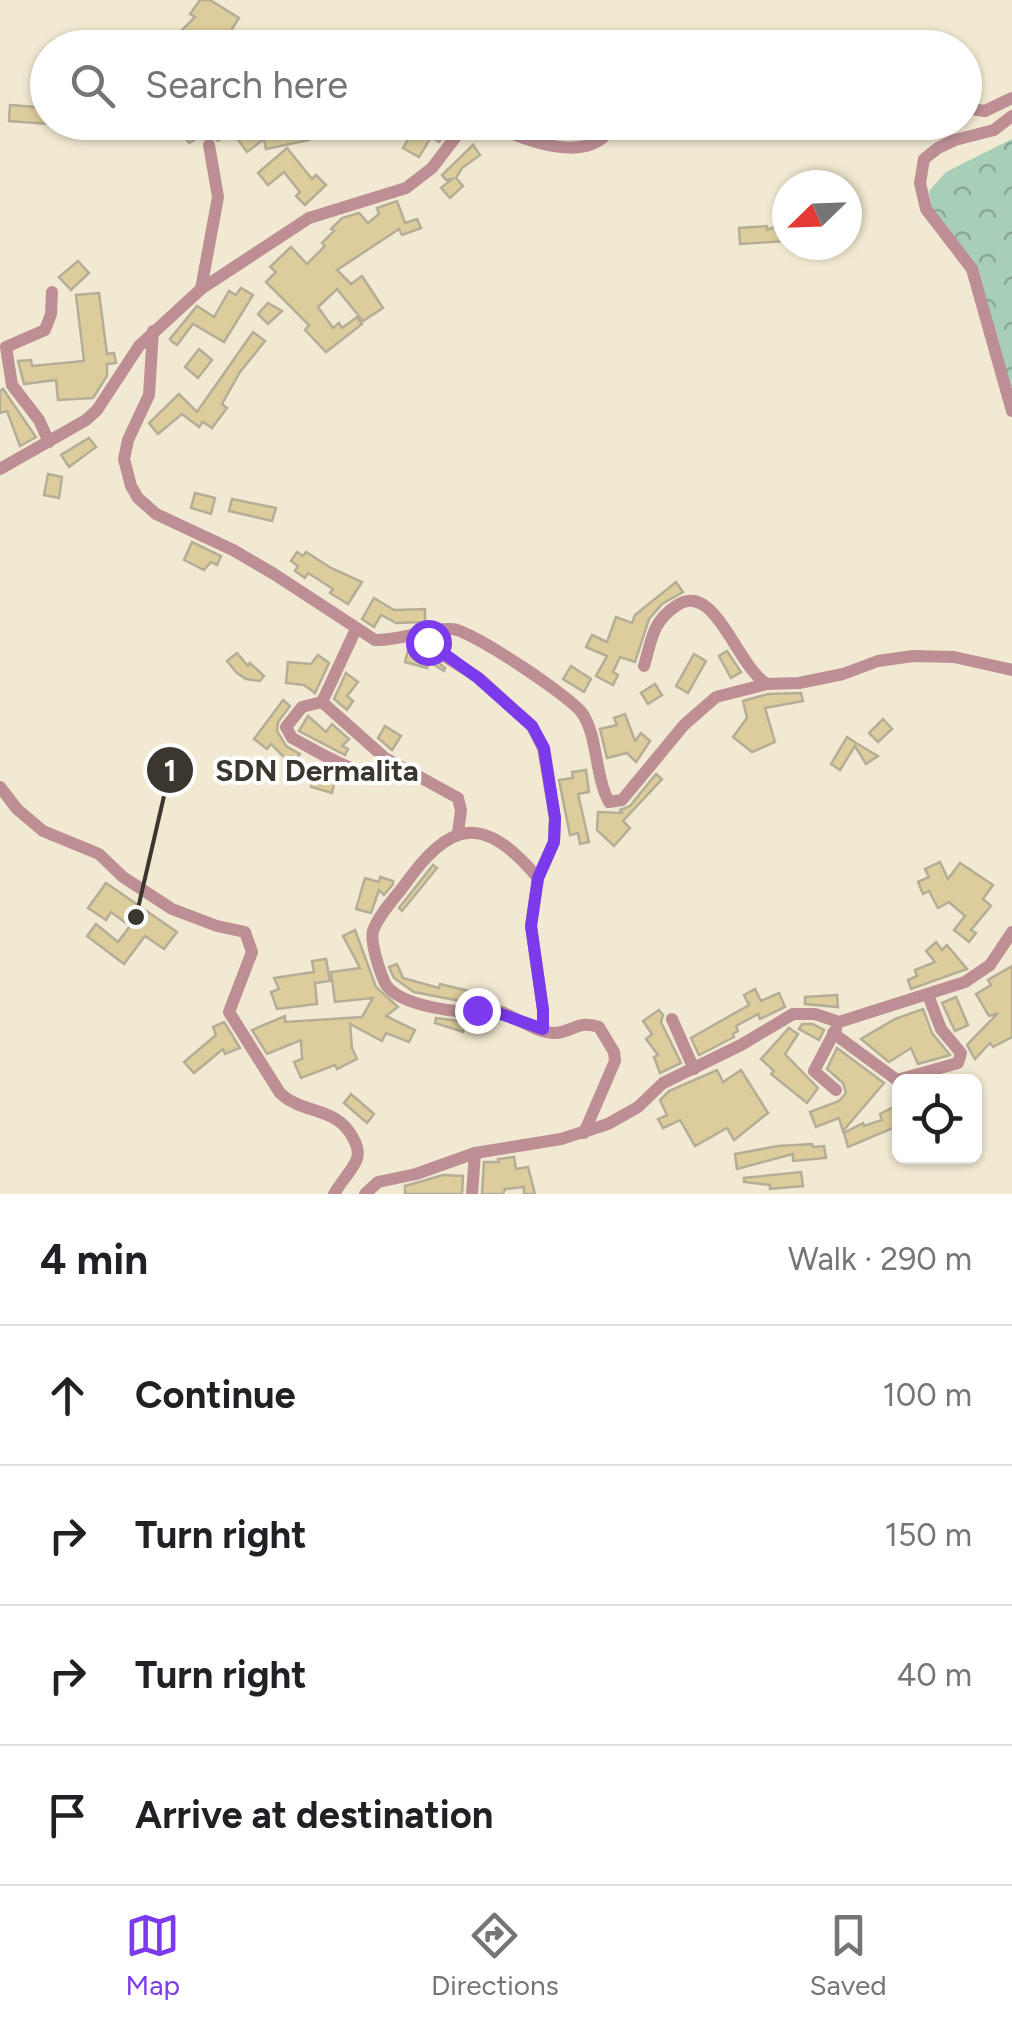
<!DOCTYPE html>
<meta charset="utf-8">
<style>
body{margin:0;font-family:Figtree,sans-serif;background:#f6f6f6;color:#202124}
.controls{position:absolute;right:30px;bottom:30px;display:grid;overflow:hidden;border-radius:15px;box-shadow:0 2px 8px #0004}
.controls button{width:90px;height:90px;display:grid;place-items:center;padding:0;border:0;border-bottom:2px solid #e0e0e0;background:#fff;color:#202124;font:50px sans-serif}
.compass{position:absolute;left:772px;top:170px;width:90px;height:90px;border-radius:50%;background:#fff;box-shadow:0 2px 8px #0004;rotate:247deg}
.stop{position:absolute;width:30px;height:30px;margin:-22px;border:8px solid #7c3aed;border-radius:50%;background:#fff}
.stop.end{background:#7c3aed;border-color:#fff;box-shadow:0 2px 10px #0008}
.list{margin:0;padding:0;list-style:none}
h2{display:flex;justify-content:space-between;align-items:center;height:130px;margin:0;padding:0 40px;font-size:42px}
h2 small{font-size:32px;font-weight:400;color:#757577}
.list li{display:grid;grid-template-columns:65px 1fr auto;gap:30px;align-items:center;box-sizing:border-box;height:140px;padding:0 40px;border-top:2px solid #e0e0e0}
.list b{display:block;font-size:38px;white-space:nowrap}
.list em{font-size:32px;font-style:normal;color:#757577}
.icon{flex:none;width:55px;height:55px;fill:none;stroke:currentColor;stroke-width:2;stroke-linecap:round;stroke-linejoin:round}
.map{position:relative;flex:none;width:1012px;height:1194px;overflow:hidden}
.search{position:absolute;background:#fff;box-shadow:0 2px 8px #0004;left:30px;right:30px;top:30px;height:110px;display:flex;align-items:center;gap:25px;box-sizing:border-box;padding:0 35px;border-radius:55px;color:#757577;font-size:38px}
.sheet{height:690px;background:#fff}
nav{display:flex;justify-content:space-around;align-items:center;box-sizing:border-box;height:140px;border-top:2px solid #e0e0e0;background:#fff;font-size:28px;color:#757577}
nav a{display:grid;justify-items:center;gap:5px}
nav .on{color:#7c3aed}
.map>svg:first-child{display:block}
.forest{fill:url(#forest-crowns)}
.building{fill:#ddcd9d;stroke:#b5ae97;stroke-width:2.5}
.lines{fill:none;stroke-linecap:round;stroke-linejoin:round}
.minor{stroke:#bd8f95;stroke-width:12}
.route{stroke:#7c3aed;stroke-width:12}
.leader{fill:none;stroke:#3b372e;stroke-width:4}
.callout-dot{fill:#3b372e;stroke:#fff;stroke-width:4}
.mark-label{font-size:30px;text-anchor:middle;font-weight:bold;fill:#fff}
.callout-label{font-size:30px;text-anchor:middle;font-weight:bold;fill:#3b372e;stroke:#fff;stroke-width:8;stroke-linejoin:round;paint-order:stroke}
</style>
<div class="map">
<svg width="1012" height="1194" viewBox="0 0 1012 1194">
<defs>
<pattern id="forest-crowns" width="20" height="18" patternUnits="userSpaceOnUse" patternTransform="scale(2.5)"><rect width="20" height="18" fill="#a8ceb8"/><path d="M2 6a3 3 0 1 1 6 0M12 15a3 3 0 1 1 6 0" fill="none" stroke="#8aa896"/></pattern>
</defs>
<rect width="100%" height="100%" fill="#f1e9d1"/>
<!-- forest -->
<polygon class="forest" points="1012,139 1012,389 980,285 932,212 929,191 946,172"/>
<!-- building -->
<g class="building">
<polygon points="200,0 210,0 239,18 224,42 228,48 194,48 179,33 195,17 190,14"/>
<polygon points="10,105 48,108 48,124 9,121"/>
<polygon points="202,122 224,122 217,127 222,138 218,141 208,132 189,143 183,134"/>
<polygon points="305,122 309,140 266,149 264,139 247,152 233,133"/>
<polygon points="418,122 430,122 441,129 445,122 454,122 439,142 431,137 419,157 403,148"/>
<polygon points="473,145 480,155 462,168 456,178 463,186 450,198 441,188 452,179 446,180 442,175"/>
<polygon points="287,148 312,179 316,175 326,185 305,205 296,196 300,192 284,172 268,185 258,173"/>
<polygon points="397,201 405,223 417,219 421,228 402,235 399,229 337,270 351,284 362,276 383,308 363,321 337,289 318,307 333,328 339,323 342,328 357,317 362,324 326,352 305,330 309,325 266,282 276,272 270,267 291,247 307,264 325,246 322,243 334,231 331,229 342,218 359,213 368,223 379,214 377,208"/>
<polygon points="787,222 787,241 740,244 739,228 767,226 767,230"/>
<polygon points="78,261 89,273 71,290 59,277"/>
<polygon points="241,288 253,295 224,342 193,324 177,345 171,341 170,339 197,306 214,317 229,291 236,295"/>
<polygon points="99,293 107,354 114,353 116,363 107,364 107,376 93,398 58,400 56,380 24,384 18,361 31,360 32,366 84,361 76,295"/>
<polygon points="268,303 282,311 268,324 258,314"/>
<polygon points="253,332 265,341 240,372 222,404 227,408 212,428 203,422 199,427 182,414 158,434 149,423 179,394 197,412"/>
<polygon points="199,349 212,360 198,378 185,367"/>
<polygon points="3,389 36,437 20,446 7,411 0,413 0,391"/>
<polygon points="89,438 96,447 69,467 61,455"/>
<polygon points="48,474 62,477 59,498 44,495"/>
<polygon points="195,493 215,498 211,514 191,508"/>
<polygon points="232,499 276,508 272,521 229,511"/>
<polygon points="192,542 221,556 217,565 211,562 204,570 184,560"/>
<polygon points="297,552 303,556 306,552 331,568 362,582 348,604 330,593 333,589 308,573 305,578 295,571 298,566 291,561"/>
<polygon points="676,582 683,592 662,604 649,619 635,662 620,657 613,672 618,675 613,685 596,676 607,656 586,647 592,635 607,642 616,617 632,623 635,615"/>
<polygon points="374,598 394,610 425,609 425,622 396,623 381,615 374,627 362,619"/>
<polygon points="409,647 428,654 445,668 444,671 429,662 427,668 405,662"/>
<polygon points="727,651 741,672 731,678 719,656"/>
<polygon points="237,653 248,666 250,663 264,676 260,681 246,679 237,673 227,661"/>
<polygon points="694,654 706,661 688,693 676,686"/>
<polygon points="318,655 329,663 315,693 304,685 286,683 288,662 311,664"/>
<polygon points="571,666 591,679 584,692 563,679"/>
<polygon points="346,673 358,682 347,696 353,701 347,710 334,699"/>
<polygon points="655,684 662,695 648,704 641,693"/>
<polygon points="801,693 803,701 765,708 775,742 752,752 733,737 747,718 743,701 768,694"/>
<polygon points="283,700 290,706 278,722 277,731 286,746 300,754 291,764 271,744 267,749 254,739"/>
<polygon points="625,714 635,741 641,733 650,741 636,762 627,753 607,758 600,729 617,725 614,718"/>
<polygon points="308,716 326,732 332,724 349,739 342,746 348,749 345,755 299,731"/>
<polygon points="883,719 892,729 878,742 869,733"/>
<polygon points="385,726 401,736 392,750 378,738"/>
<polygon points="847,737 856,743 878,756 866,764 855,746 840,770 831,764"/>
<polygon points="315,770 336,776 332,793 311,787"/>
<polygon points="586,770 589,792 578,794 589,842 580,844 578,833 570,835 559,780 573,778 572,772"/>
<polygon points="656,774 662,779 623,821 630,828 614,846 597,830 598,812 622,813 620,810 630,806"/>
<polygon points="940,862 948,879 960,863 993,885 983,899 991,906 971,930 976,933 969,942 954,930 965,916 949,902 938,908 929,891 923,894 918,882 929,877 925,869"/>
<polygon points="433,865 437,868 402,911 399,908"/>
<polygon points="380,877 393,881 393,884 384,895 379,890 371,913 356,909 365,878 379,882"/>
<polygon points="106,883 177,932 164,949 145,936 124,964 87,936 96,924 118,942 130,926 111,912 106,920 88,908"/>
<polygon points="355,930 376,987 398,1007 386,1016 415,1030 409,1042 386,1033 382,1041 350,1024 352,1048 357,1059 337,1069 335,1065 301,1078 294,1062 302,1059 301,1040 267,1054 252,1030 285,1016 285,1022 362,1017 373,998 335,1002 331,972 360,968 343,936"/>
<polygon points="936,942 942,950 947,945 967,969 911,989 908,980 917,976 915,970 935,962 926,951"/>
<polygon points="326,959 330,981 315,983 317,1004 277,1009 271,992 279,989 274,978 314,972 312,961"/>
<polygon points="397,964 403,978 439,988 440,984 465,990 480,994 479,998 460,1001 414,992 394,978 389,967"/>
<polygon points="1012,966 1012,1037 993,1047 990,1043 975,1059 967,1045 998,1013 989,1016 976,994 991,985 988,980"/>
<polygon points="755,989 761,1001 779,993 785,1007 760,1019 758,1014 736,1026 738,1031 733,1034 734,1037 699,1055 691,1038 749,1005 744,995"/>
<polygon points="837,995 838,1007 805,1004 805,997"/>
<polygon points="956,997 968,1025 955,1031 942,1003"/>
<polygon points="923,1009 932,1033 950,1055 918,1064 911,1048 889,1062 861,1039 895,1019"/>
<polygon points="659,1010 663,1015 661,1022 681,1063 660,1073 654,1057 658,1055 646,1039 652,1034 643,1021"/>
<polygon points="436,1018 466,1022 463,1032 435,1023"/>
<polygon points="224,1022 240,1048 225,1054 223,1049 194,1073 184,1062 216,1035 213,1027"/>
<polygon points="802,1024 813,1024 824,1030 819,1040 799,1029"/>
<polygon points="789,1028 798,1034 785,1054 818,1088 807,1103 771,1074 774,1071 761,1059"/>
<polygon points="837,1048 884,1083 843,1131 839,1118 816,1127 810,1112 839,1101 846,1093 843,1083 827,1069"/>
<polygon points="717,1070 723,1082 741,1070 768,1113 734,1140 727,1128 695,1146 680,1120 663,1128 658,1119 667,1115 660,1100 669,1091"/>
<polygon points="351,1094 374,1114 367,1123 344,1103"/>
<polygon points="900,1104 900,1125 848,1147 844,1133 863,1123 864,1126 882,1120 880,1114"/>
<polygon points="812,1144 813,1147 824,1146 826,1158 793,1161 793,1154 737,1169 735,1154 778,1146"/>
<polygon points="514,1157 516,1169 528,1167 535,1194 524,1194 524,1187 505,1189 503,1194 482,1194 484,1162 499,1162 498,1159"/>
<polygon points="801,1172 803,1186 770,1189 770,1185 744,1182 744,1178"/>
<polygon points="443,1175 463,1176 462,1194 405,1194 405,1186"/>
</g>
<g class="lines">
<!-- minor -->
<g class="minor">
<polyline points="964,108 985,111 1012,98"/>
<polyline points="1012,116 994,130 955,140 938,148 924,159 920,183 926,209 972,269 1012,411"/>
<path d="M488,122C518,139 596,170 613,122"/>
<polyline points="201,289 218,197 209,145"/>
<path d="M153,331L149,395L128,440L124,459L131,486L138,498L156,514L233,550L274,574L375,640C402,641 426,628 452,629C471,630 571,697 582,713C598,736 595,777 609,802L622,800L684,725L716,697L767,684L799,683L843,674L878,661L913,656L954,657L1012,670"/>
<polyline points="49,442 39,420 12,385 6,347 45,330 51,314 52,292"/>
<polyline points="0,469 86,420 97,410 139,346 201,289 309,218 406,188 432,168 467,122"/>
<polyline points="356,629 322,702 385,758 458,798 461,810 458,833"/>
<polyline points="412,638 434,645 441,654 479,678 532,726 543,748 555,818 554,842 538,878 531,926 543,1010 543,1029"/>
<path d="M644,666C652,639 652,622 676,606C715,579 736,666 767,684"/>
<path d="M322,702L302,707L286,727L292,738C325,755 371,788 409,770"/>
<path d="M0,787L17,809L43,831L99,854L123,877L172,909L217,926L245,932L252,952L229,1012L280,1093C303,1115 337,1106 353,1138C357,1145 360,1153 356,1161C351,1172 340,1183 334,1194"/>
<path d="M538,878C483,813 450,820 403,887C393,900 378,916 373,931C370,943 380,972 385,983C396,1004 447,1011 469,1012C474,1012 478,1008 483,1008C507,1008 531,1033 555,1033C573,1032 577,1020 599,1027L614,1052L615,1061L584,1133"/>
<polyline points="672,1019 694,1069"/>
<polyline points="836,1029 814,1071 836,1090"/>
<polyline points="833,1033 897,1080 958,1063 961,1053 941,1029 928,995"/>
<polyline points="365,1194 378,1182 416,1174 475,1153"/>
<polyline points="472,1194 475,1153 561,1139 608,1124 638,1107 663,1083 741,1045 793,1014 815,1014 839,1022 965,982 990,965 1012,932"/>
</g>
</g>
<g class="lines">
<!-- route -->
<polyline class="route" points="428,642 478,678 532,726 544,748 555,818 554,842 538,878 531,926 543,1010 543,1029 484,1008 477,1010"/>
</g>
<!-- callouts -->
<path class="leader" d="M136 917L170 770"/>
<g class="callout-dot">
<circle cx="136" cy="917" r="10"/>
<circle cx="170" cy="770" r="25"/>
</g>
<g class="mark-label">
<text x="170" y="781">1</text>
</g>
<g class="callout-label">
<text x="317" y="781">SDN Dermalita</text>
</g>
</svg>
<div class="controls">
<button><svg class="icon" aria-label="locate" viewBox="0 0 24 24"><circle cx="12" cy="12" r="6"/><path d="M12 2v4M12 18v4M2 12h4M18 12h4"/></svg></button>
</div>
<svg class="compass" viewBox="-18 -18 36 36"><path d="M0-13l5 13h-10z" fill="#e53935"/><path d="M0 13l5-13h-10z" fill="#757577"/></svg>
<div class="stop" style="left:428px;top:642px"></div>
<div class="stop end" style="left:477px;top:1010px"></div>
<div class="search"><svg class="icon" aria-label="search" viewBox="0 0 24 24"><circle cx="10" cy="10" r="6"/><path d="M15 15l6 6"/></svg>Search here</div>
</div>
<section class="sheet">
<h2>4 min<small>Walk · 290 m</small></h2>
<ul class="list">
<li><svg class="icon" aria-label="ahead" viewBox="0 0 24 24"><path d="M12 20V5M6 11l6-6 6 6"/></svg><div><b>Continue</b></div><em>100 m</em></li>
<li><svg class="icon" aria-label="right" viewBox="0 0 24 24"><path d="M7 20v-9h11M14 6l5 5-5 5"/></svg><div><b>Turn right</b></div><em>150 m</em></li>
<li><svg class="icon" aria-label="right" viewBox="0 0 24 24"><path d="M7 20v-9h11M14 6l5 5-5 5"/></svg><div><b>Turn right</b></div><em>40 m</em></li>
<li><svg class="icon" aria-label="arrive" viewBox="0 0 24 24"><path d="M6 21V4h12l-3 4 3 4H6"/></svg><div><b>Arrive at destination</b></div></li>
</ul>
</section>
<nav>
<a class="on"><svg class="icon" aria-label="map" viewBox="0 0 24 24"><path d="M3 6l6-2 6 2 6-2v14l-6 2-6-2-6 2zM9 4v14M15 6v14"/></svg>Map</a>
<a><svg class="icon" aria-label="directions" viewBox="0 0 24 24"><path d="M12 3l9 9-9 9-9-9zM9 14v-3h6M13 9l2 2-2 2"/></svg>Directions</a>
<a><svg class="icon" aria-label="saved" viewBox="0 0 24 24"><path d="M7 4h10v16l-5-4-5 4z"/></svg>Saved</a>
</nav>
